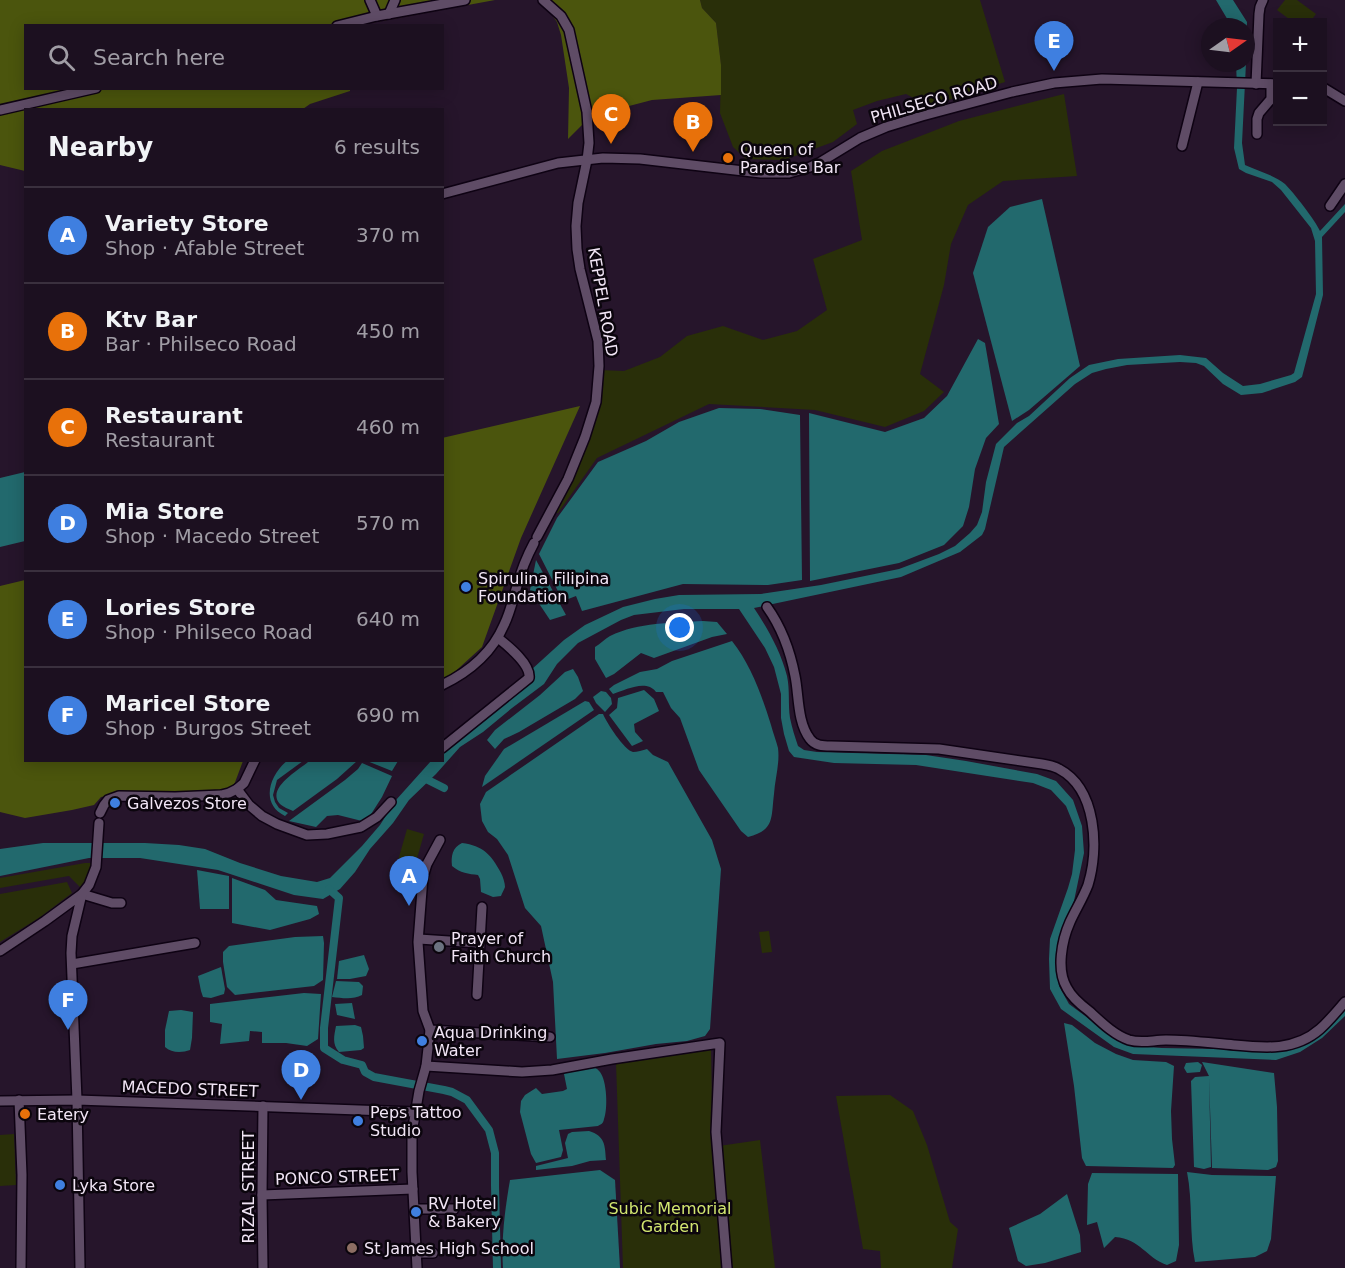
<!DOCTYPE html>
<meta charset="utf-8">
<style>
body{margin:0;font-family:"DejaVu Sans",sans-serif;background:#251929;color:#f1f3f6}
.controls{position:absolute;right:18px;top:18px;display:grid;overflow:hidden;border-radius:0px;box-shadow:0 3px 15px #0003}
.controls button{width:54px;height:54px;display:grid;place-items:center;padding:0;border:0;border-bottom:2px solid #3a303e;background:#1c1020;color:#f1f3f6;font:30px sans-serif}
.compass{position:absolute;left:1201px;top:18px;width:54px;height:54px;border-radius:50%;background:#1c1020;box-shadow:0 3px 15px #0003;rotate:76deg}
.you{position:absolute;left:680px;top:628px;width:21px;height:21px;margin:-15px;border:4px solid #fff;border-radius:50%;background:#1a73e8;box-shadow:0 0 0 9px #1a73e833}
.badge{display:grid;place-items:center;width:39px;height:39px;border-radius:50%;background:#0f766e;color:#fff;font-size:20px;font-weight:700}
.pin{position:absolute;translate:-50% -50px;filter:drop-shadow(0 2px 3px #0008)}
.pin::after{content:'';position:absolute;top:32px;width:21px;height:18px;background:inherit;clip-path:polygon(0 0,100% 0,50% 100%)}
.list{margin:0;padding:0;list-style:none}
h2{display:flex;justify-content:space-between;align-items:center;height:78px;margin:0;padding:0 24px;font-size:26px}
h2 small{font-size:20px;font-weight:400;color:#a09da5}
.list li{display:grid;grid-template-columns:39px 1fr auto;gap:18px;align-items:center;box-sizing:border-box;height:96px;padding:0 24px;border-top:2px solid #3a303e}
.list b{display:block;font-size:22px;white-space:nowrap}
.list p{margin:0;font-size:20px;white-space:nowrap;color:#a09da5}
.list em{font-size:20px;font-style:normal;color:#a09da5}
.icon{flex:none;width:33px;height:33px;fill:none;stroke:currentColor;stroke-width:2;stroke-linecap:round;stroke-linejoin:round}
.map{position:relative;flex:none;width:1345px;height:1268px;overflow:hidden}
.search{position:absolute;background:#1c1020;box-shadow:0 3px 15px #0003;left:24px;top:24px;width:420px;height:66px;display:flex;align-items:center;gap:15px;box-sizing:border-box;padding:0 21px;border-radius:0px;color:#a09da5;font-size:22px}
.panel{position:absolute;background:#1c1020;box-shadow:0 3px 15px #0003;left:24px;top:108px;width:420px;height:654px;border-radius:0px}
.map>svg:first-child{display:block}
.green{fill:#292f09}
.forest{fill:#4b550d}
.water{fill:#22696d}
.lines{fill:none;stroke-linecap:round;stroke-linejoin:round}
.canal{stroke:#22696d;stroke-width:8}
.minor-casing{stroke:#0e0213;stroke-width:12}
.minor{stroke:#5f4c66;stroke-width:9}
.food-dot{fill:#e8710a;stroke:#0b050d;stroke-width:2}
.shop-dot{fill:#3f7fe0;stroke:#0b050d;stroke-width:2}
.worship-dot{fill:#6b7280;stroke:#0b050d;stroke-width:2}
.education-dot{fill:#8d6e63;stroke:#0b050d;stroke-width:2}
.labels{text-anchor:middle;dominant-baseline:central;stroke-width:5;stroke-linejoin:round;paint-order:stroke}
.street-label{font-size:16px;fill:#f1e5f5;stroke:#0b050d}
.poi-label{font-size:16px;fill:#f1e5f5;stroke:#0b050d;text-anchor:start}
.park-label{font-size:16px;fill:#d2e670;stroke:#0b050d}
</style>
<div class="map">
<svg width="1345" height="1268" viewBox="0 0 1345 1268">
<rect width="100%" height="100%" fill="#26152b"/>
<!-- green -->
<g class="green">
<polygon points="700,0 980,0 1005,82 929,106 906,94 877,101 853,110 857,124 833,142 784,160 746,159 733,147 720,113 721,65 716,23 702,8"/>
<polygon points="1285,0 1297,0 1316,14 1310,22 1293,22 1277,10"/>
<polygon points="1064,94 1077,176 1003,181 968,205 951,244 944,285 920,374 944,392 924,411 885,427 815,410 709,404 597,458 558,513 544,512 590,426 599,370 624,371 660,357 687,336 723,326 763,340 797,331 827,310 813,259 862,240 851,171 882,151 959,121"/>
<polygon points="407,829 424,834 414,869 397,864"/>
<polygon points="85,863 92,863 87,881 81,888 69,876 0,888 0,878"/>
<polygon points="67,882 72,893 39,918 0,942 0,894"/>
<polygon points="769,931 772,952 762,953 759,932"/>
<polygon points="711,1048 713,1159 722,1268 623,1268 616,1063"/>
<polygon points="890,1095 913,1111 927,1145 950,1222 958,1229 952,1268 881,1268 880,1251 863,1249 836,1096"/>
<polygon points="14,1134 16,1185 0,1186 0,1135"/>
<polygon points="760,1140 775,1268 731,1268 719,1146"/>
</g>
<!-- forest -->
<g class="forest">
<polygon points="0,0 495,0 360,25 26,26 26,88 350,89 350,91 310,104 303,109 26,110 25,171 0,165"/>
<polygon points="538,0 700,0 702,8 716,23 721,65 721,95 652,100 591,116 568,139 569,88 561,35 557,22 549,11"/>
<polygon points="580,406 521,538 482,647 448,678 442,680 442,438"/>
<polygon points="25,580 26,760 243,761 234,785 221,792 117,794 101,797 94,805 72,810 25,818 0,812 0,586"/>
</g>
<!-- water -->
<g class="water">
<polygon points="1216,0 1233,0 1247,22 1246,58 1246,27 1232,27"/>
<path d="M1236,63H1246L1242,143L1245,165C1258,171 1274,175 1285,184C1294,193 1315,220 1320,231L1345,204V212L1322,237L1323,295L1302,377L1295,382L1262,393L1241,395L1223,384L1204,366L1196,363L1180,362L1127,365L1106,369L1092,373L1075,384L1004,447L985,529L982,535L960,552L901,577L754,608C768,629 781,652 787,676C790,690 788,704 790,718C792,728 795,737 798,746L804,750L817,752L926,755L966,761L1037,774L1056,781L1073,800L1082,826L1084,853L1074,901L1058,941L1056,958L1059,986L1069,1004L1119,1041L1133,1046L1162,1048L1276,1050L1321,1029L1345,1003V1016L1322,1038L1300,1052L1276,1060L1133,1054L1114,1047L1061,1009L1050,989L1049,959L1050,939L1068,888L1072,874L1075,850V828L1066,806L1051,790L1033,783L916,765L834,763L794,757L789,751L784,734L781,718V694L774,667L765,648L739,609H684L634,615L621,620L578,643L557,664L544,684L512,708L483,732L460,747L436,774L409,800L393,823L370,849L355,872L340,889L323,899L294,895L218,870L140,858H89L0,876V849L43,843H145L179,845L205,849L240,863L281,876L317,882L330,878L362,846L380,825L396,800L431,761L442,760L443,748L509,690L564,640L585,625L623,607L655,599L679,595L761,594L821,585L899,569L939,554L955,546L970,533L977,525L982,512L986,482L996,444L1017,423L1029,416L1070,378L1089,365L1118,359L1180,355L1206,358L1223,373L1243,386L1260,384L1291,375L1294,373L1316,294L1315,241L1311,228L1281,190L1272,182L1246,173L1239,169L1234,148L1237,88Z"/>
<polygon points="1042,199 1080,366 1029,410 1012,421 973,273 988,227 1010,207"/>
<polygon points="978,339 985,343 999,424 986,438 975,469 969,507 963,526 944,545 899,563 810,581 809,413 885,432 924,418 947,396"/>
<polygon points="719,408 760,409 800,415 802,580 768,585 683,584 582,611 576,596 563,601 539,554 557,518 598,462 646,441 679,422"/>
<polygon points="25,472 25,541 0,547 0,478"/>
<polygon points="536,560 566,615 550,620 530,590"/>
<path d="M703,621L717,622L727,634L712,637L654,658L641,653L614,674L606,678L595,659V647C600,644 605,639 610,636C639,622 672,623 703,621Z"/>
<path d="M732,641C751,665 762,696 771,725C773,733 776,740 778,748C780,763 775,779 774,794C771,818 775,830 748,837L741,831L699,770L680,718L671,708L663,692H656C646,679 626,690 613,694L609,689L614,685L640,672L657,669L672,661Z"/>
<polygon points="573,669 578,677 583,691 575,699 519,732 504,739 495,749 487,740 495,730 540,695 565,672"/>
<polygon points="644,690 654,699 659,711 634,724 635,732 643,741 632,746 609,715 617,708 618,698"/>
<polygon points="601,691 606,692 611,698 612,704 605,712 596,703 593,697"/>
<polygon points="585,701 589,702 594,710 482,787 485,776 504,749"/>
<path d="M599,714H603C607,723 624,750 633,752C637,752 643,750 647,749L653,755L668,762L712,840L721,869L710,1029L705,1036L687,1041L656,1044L605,1053L557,1059L553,982L541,926L525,908L508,855L497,839L488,832L482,821L480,804L486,792Z"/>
<path d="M288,760L303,761L277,780L273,795L275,802L279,808L288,813L285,816C260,804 269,775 288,760Z"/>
<path d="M355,761H357L337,779L293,811C289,809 283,807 280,804C265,788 301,769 309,761Z"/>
<polygon points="367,761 398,761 392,771"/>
<polygon points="362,763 392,776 382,797 366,822 338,815 327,816 316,827 289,821 345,780 358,769"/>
<path d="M462,843C483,846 491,854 501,873C503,877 505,883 505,887C504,890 502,893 501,896L493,897L481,892L480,879L478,875C469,874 460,873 452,866C451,856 452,848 462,843Z"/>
<polygon points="197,870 229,876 229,909 200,909"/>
<polygon points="232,878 265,890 276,900 317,906 319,914 310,919 270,930 232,923"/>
<polygon points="323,936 324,943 323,980 314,986 235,995 227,987 223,962 223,952 229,946 295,937"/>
<polygon points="364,955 369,969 366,976 350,979 337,979 339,961"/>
<polygon points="221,967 225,989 224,994 211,998 203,997 201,991 198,976"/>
<path d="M336,981L359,982L363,986L362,995C353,1000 342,998 332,997Z"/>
<polygon points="304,993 321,994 318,1039 307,1046 286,1043 262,1043 262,1032 250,1031 249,1041 220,1044 222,1024 210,1022 210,1004"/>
<polygon points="352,1003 355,1019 337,1015 335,1004"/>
<path d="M181,1010L193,1012L192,1038L190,1050C182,1053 171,1053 165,1047V1030L169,1011Z"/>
<polygon points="1064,1023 1072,1025 1095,1043 1116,1054 1133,1060 1166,1062 1174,1066 1171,1111 1172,1139 1175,1165 1173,1168 1086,1166 1082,1158 1074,1086"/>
<path d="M355,1025L361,1027L363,1036L364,1048L361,1050L339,1052C332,1044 334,1036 336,1026Z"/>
<polygon points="1198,1062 1202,1065 1200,1072 1187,1073 1184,1068 1186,1063"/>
<polygon points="1202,1062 1274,1073 1277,1107 1278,1161 1276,1167 1268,1170 1212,1168 1209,1077 1211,1167 1204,1169 1194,1167 1191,1081 1195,1077 1209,1076"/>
<path d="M588,1065C592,1066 597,1068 600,1072C607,1081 608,1109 604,1119C603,1124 601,1124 598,1126L559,1130L563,1150L561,1157L536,1163L531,1154L520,1112L521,1101L525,1095L536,1088L542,1094L563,1091L567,1089L564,1074L568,1069Z"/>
<path d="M589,1131C605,1136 605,1145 606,1160L590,1161L572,1166L536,1170V1166L568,1158L565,1143L568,1134L572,1132Z"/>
<path d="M600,1170L615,1180L620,1268H503C501,1239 505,1209 510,1180Z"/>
<path d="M1187,1172L1212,1175L1276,1176L1271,1239L1267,1251L1255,1257L1195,1262C1189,1233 1193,1202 1187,1172Z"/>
<path d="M1092,1173L1178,1174L1179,1245L1176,1261L1167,1265C1146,1258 1141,1239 1115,1237L1104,1248L1097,1222L1087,1225L1088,1184Z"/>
<polygon points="1067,1194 1080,1235 1081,1252 1045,1263 1026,1266 1018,1261 1009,1228 1040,1214"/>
</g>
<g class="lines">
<!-- canal -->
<g class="canal">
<polyline points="424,778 444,788"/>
<polyline points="329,889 339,898 324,1028 324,1048 343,1060 362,1065 365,1072 374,1077 444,1090 452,1092 467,1100 489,1130 495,1153 495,1186 497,1268"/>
</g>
<defs>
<g id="minor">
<polyline points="370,0 377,16"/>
<polyline points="389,14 395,0"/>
<polyline points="337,26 377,16 465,0"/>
<polyline points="1256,84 1259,14 1260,7 1263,0"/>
<polyline points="1322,87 1345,101"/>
<polyline points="0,110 96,88"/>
<polyline points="1257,134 1257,119 1259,113 1271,99 1271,84"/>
<polyline points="1182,146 1198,82"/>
<polyline points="442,194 558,163 603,158 640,159 761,173 789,173 810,167 819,163 860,138 886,127 922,116 1012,92 1054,83 1102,79 1278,84"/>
<polyline points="1330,206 1345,184"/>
<polyline points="537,537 568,479 585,437 596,402 599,366 598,341 580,269 577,249 576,226 578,203 587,160 589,143 587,112 569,30 561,16 543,0"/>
<path d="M767,607C782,628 790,650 795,676C799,695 797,722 810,739C815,746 823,746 831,746L939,749L1042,764C1048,765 1054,766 1059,769C1097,789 1099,849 1088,885C1083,898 1076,909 1070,922C1062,940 1056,970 1067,988C1072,998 1081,1005 1089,1011C1101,1022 1114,1035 1129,1040C1142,1044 1153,1040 1166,1040C1188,1040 1211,1043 1234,1045C1265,1048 1295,1051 1320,1029C1329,1021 1337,1011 1345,1002"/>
<path d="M442,685C469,672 492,653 504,625C510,613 513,599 517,586C521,571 527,556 534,543"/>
<path d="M442,748L529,678C531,664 508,646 498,638"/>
<polyline points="237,789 249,805 262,816 277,824 307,835 327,834 361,827 377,817 391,802"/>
<polyline points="100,813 104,805 108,800 119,796 175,797 221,795 229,793 237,789 244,783 255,760"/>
<polyline points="419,939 479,943"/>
<polyline points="0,951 45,921 82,894 112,903 121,903"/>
<polyline points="72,964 195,943"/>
<polyline points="477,995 482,907"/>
<polyline points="430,1030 550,1037"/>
<polyline points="426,1066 522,1072 552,1070 612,1059 720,1043 716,1132 727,1268"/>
<polyline points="19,1100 22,1175 21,1268"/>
<polyline points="0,1101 77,1100 415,1112"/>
<polyline points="263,1106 262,1195 263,1268"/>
<polyline points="262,1195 413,1189"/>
<polyline points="415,1209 454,1209"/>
<polyline points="416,1253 433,1253"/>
<polyline points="80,1268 77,1100 71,953 72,936 82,894 89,885 96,867 99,823"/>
<polyline points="417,1268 412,1172 412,1133 419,1091 426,1066 430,1030 423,1011 418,942 423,877 427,864 440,840"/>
</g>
</defs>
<!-- minor casing -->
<use href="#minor" class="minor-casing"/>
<!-- minor -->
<use href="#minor" class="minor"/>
</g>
<!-- markers -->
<g class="food-dot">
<circle cx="728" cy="158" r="6"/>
<circle cx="25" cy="1114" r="6"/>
</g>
<g class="shop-dot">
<circle cx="466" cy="587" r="6"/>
<circle cx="115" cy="803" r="6"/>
<circle cx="422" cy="1041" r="6"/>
<circle cx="358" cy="1121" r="6"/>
<circle cx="60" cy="1185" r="6"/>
<circle cx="416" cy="1212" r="6"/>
</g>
<circle class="worship-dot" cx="439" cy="947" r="6"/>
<circle class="education-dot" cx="352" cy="1248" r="6"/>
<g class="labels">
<!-- street labels -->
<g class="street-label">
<text transform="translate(934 100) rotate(-16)">PHILSECO ROAD</text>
<text transform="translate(603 302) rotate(80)">KEPPEL ROAD</text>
<text transform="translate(190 1089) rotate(2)">MACEDO STREET</text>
<text transform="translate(337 1177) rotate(-2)">PONCO STREET</text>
<text transform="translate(248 1187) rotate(-90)">RIZAL STREET</text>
</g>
<!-- poi labels -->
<g class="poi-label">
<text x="740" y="149">Queen of<tspan x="740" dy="18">Paradise Bar</tspan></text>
<text x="478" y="578">Spirulina Filipina<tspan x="478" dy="18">Foundation</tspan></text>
<text x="127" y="803">Galvezos Store</text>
<text x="451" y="938">Prayer of<tspan x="451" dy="18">Faith Church</tspan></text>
<text x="434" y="1032">Aqua Drinking<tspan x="434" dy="18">Water</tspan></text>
<text x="370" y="1112">Peps Tattoo<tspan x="370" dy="18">Studio</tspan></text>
<text x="37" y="1114">Eatery</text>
<text x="72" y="1185">Lyka Store</text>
<text x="428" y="1203">RV Hotel<tspan x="428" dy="18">&amp; Bakery</tspan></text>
<text x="364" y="1248">St James High School</text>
</g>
<!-- park labels -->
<g class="park-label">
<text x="670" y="1208">Subic Memorial<tspan x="670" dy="18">Garden</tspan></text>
</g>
</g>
</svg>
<div class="controls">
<button>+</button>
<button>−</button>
</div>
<svg class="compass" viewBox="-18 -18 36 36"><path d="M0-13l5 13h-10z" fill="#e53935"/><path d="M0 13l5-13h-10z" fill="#a09da5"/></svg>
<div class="you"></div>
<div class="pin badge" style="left:409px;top:906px;background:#3f7fe0">A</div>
<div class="pin badge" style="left:693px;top:152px;background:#e8710a">B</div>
<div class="pin badge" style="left:611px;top:144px;background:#e8710a">C</div>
<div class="pin badge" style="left:301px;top:1100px;background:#3f7fe0">D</div>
<div class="pin badge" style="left:1054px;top:71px;background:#3f7fe0">E</div>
<div class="pin badge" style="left:68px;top:1030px;background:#3f7fe0">F</div>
<div class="search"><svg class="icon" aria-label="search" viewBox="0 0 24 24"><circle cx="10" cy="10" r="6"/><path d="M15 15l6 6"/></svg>Search here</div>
<section class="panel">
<h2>Nearby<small>6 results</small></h2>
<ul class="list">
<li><span class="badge" style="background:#3f7fe0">A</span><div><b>Variety Store</b><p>Shop · Afable Street</p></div><em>370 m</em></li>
<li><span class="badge" style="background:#e8710a">B</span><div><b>Ktv Bar</b><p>Bar · Philseco Road</p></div><em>450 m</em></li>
<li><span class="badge" style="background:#e8710a">C</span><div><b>Restaurant</b><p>Restaurant</p></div><em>460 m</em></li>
<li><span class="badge" style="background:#3f7fe0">D</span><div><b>Mia Store</b><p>Shop · Macedo Street</p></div><em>570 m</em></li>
<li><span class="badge" style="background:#3f7fe0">E</span><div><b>Lories Store</b><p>Shop · Philseco Road</p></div><em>640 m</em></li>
<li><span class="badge" style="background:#3f7fe0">F</span><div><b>Maricel Store</b><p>Shop · Burgos Street</p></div><em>690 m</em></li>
</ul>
</section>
</div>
